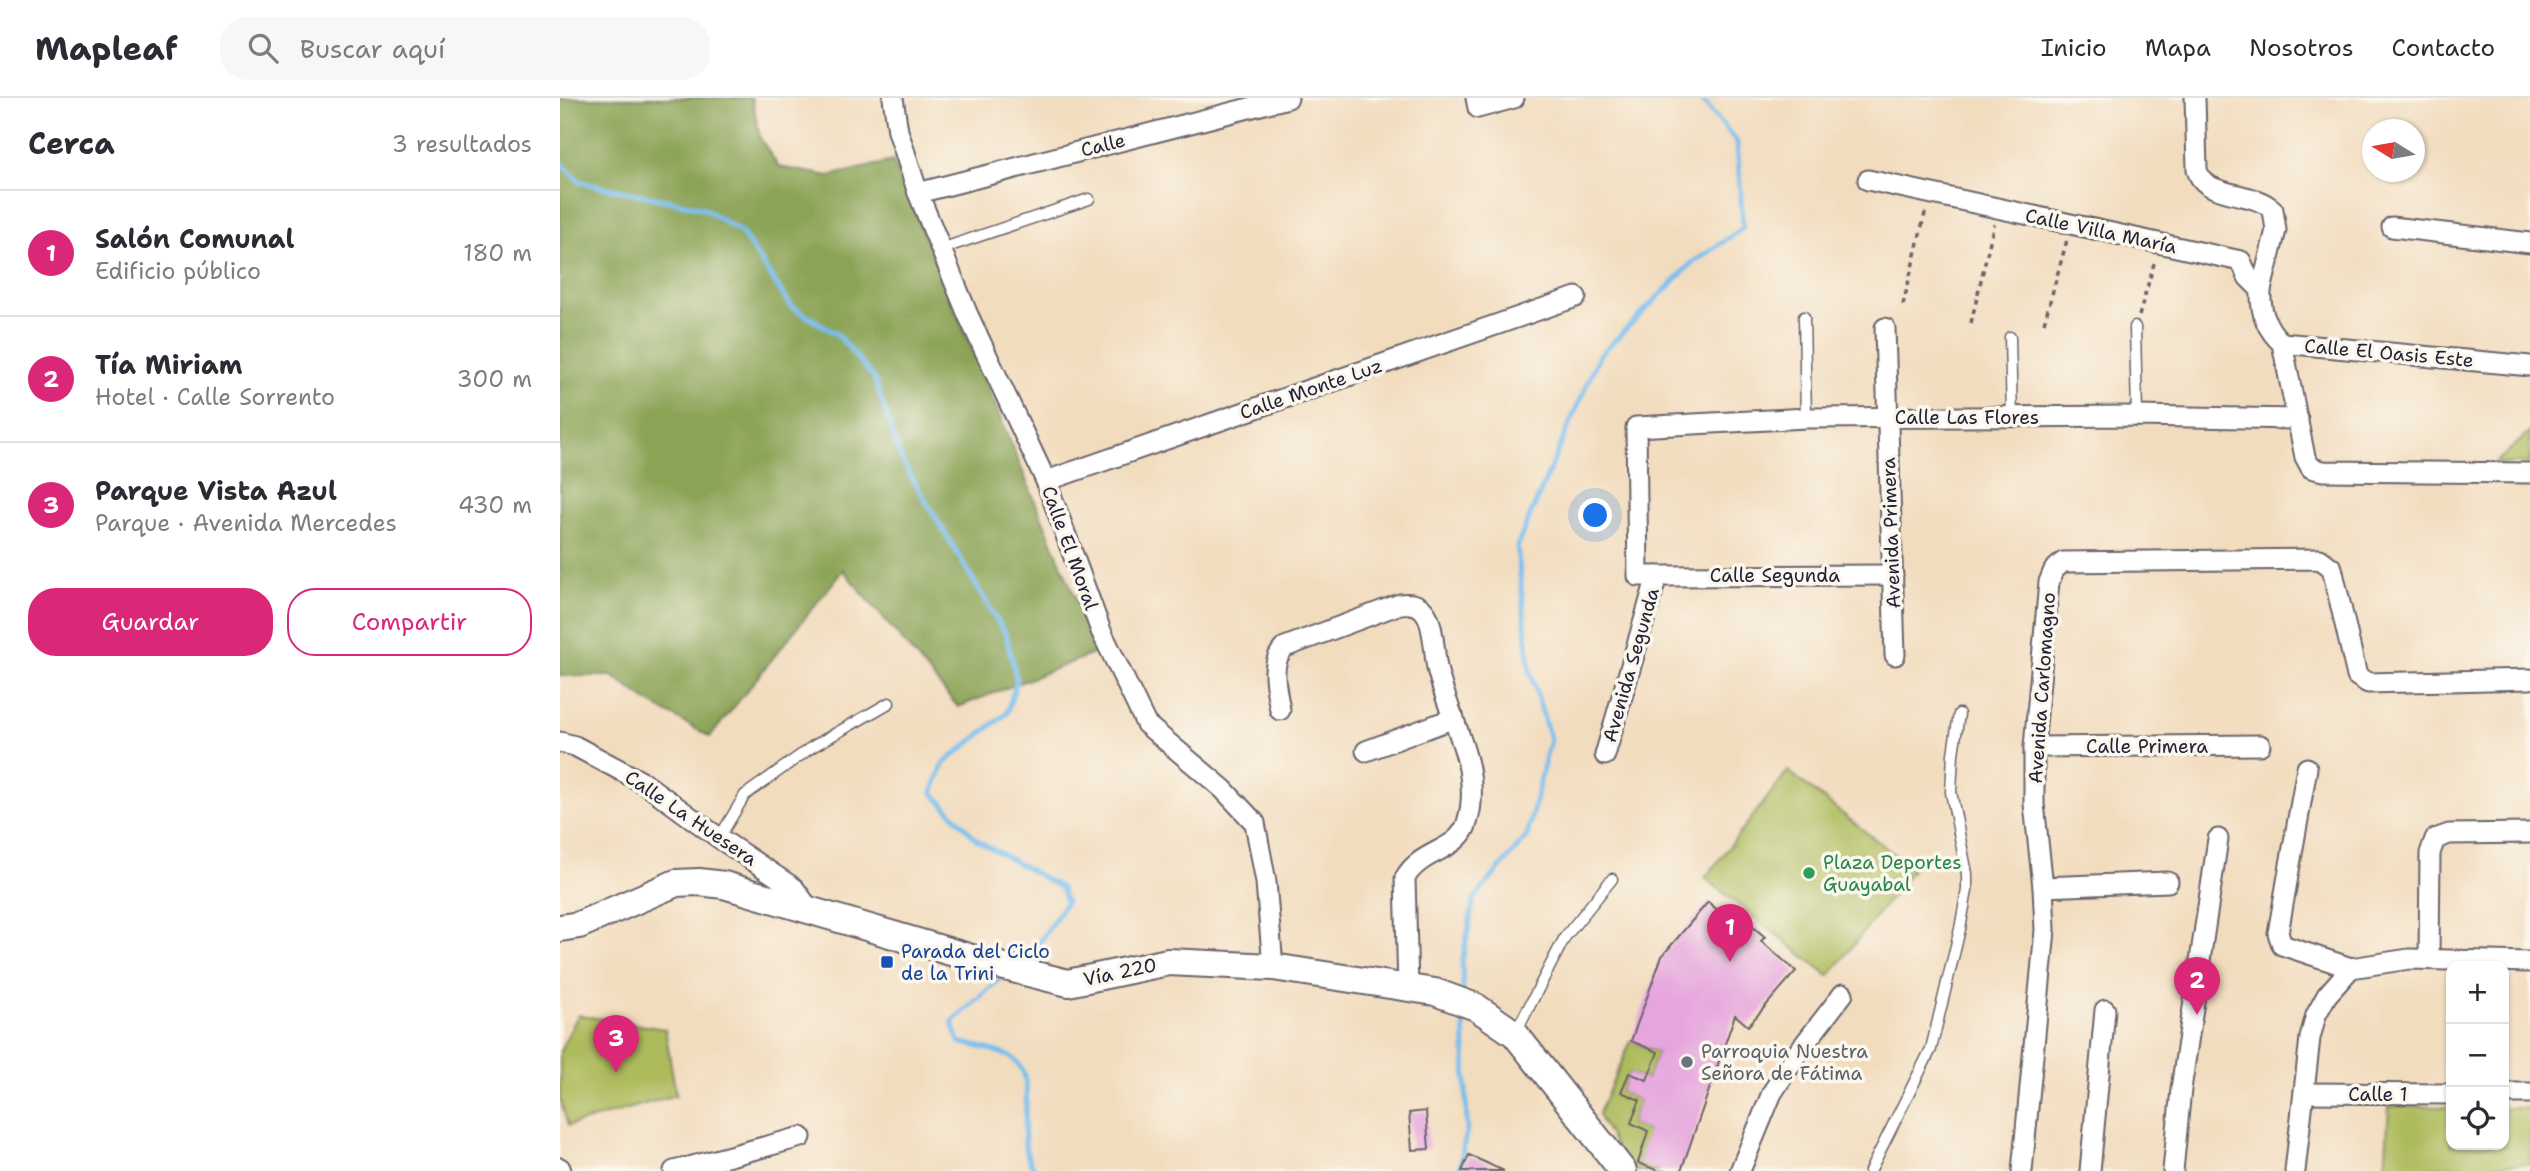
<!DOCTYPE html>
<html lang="es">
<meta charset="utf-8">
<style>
body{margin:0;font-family:"Shantell Sans",sans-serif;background:#f7f7f7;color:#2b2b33}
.controls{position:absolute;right:21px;bottom:21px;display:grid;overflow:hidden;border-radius:14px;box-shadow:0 2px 5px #0004}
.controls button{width:63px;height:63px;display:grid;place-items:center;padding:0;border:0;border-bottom:2px solid #e1e1e2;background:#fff;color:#2b2b33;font:35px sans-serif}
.compass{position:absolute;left:1802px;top:21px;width:63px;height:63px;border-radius:50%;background:#fff;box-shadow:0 2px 5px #0004;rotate:281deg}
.you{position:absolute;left:1036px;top:418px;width:24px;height:24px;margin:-18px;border:5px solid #fff;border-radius:50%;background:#1a73e8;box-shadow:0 0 0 10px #1a73e833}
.badge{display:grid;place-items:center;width:46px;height:46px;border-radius:50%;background:#db2777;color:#fff;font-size:23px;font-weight:700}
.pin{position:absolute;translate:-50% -58px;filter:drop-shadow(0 2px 4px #0008)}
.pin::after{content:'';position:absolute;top:37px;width:24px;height:21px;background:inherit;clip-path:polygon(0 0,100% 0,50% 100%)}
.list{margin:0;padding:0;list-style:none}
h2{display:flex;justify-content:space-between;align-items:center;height:91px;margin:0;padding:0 28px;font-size:30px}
h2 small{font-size:23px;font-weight:400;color:#7c7c81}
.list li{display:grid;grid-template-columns:46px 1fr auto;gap:21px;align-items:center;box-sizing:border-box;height:126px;padding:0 28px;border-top:2px solid #e1e1e2}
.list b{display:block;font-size:26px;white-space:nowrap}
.list p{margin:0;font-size:23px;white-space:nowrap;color:#7c7c81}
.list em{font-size:23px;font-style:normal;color:#7c7c81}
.actions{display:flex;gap:14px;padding:21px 28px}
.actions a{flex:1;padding:16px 0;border:2px solid #db2777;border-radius:28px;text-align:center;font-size:24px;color:#db2777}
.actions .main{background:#db2777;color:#fff}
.icon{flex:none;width:38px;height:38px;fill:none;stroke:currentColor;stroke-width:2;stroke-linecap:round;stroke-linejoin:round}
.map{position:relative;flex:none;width:1970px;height:1073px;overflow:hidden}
header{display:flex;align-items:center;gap:42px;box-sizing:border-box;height:98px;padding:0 35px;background:#fff;border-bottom:2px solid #e1e1e2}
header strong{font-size:33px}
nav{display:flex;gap:38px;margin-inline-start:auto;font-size:24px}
.search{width:490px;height:63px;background:#f7f7f7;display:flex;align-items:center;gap:18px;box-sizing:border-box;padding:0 24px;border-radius:28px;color:#7c7c81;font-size:26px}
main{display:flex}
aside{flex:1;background:#fff}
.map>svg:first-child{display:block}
.green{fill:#aebb5d;stroke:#686e4c;stroke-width:2}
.forest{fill:#8aa354;stroke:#566248;stroke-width:2}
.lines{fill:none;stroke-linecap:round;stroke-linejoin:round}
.stream{stroke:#76beee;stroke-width:5}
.building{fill:#e6a6dd}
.lane-casing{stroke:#6b6369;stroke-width:13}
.street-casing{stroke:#6b6369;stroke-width:23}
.secondary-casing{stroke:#6b6369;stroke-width:30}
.path{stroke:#6b6369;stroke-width:3.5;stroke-dasharray:5 5;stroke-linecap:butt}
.lane{stroke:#fff;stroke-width:10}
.street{stroke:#fff;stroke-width:19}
.secondary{stroke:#fff;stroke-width:26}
.leisure-dot{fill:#2e9e5b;stroke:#fbf7ec;stroke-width:2.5}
.transit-dot{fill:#1a4fb4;stroke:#fbf7ec;stroke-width:2.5}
.worship-dot{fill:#6b7280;stroke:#fbf7ec;stroke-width:2.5}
.labels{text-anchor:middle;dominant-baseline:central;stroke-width:7;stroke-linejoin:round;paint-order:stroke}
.street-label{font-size:19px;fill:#22223b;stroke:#fbf7ec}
.leisure-label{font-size:19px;fill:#27864d;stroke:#fbf7ec;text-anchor:start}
.transit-label{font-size:19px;fill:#164399;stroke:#fbf7ec;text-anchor:start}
.worship-label{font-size:19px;fill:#5b616d;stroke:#fbf7ec;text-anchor:start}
</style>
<header>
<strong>Mapleaf</strong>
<div class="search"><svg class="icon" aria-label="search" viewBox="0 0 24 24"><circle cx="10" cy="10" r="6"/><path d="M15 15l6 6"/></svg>Buscar aquí</div>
<nav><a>Inicio</a><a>Mapa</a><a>Nosotros</a><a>Contacto</a></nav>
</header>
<main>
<aside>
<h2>Cerca<small>3 resultados</small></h2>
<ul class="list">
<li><span class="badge">1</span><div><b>Salón Comunal</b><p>Edificio público</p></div><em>180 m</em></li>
<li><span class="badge">2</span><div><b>Tía Miriam</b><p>Hotel · Calle Sorrento</p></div><em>300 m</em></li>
<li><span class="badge">3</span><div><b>Parque Vista Azul</b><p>Parque · Avenida Mercedes</p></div><em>430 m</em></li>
</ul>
<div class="actions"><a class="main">Guardar</a><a>Compartir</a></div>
</aside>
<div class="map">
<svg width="1970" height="1073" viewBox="0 0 1970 1073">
<rect width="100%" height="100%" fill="#fbf7ec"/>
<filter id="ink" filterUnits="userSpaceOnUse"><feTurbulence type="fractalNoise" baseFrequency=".0143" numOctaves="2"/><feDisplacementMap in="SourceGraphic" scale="14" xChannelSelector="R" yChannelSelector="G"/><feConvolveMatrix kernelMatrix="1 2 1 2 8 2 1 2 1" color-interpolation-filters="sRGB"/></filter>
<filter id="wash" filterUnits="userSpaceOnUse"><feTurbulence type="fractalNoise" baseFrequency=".00686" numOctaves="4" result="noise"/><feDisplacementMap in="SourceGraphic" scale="28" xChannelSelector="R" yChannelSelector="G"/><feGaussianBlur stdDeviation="1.57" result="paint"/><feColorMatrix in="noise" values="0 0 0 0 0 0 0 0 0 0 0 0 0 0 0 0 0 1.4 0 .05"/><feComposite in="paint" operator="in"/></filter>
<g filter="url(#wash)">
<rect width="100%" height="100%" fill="#f2dcbe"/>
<!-- green -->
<g class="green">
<polygon points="1970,334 1970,365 1934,366"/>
<polygon points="1228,673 1353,771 1269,878 1145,780"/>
<polygon points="18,917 105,931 116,997 8,1028 0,1001 0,953"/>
<polygon points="1071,943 1098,954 1087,982 1069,975 1061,994 1080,1002 1071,1025 1088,1033 1099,1073 1077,1073 1066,1067 1038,1017"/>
<polygon points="1829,1008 1891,1009 1891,1047 1944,1047 1944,1010 1970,1010 1970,1066 1825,1072"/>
</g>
<!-- forest -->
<polygon class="forest" points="0,0 192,0 200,40 219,69 269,78 333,63 538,554 398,609 283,472 150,639 90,605 52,578 0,578"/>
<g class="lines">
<!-- stream -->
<g class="stream">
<polyline points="0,64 20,84 143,110 181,134 231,208 278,237 314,280 342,363 446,537 457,582 447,615 384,665 372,694 417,742 501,790 506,804 479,845 460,863"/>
<path d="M442,879L392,924L399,944C411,947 444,954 452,960C485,982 447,1045 477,1073"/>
<polyline points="903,896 902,865 914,801 967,738 990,641 970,573 957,448 1039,258 1132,165 1183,130 1177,44 1140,0"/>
<polyline points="899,1073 907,1031 904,913"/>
</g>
</g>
<g id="blocks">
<!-- building -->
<g class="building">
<polygon points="1148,804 1177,828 1183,820 1205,839 1201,843 1236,873 1188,928 1175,917 1121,1073 1099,1073 1078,1065 1088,1033 1071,1025 1080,1002 1061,994 1069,975 1087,982 1098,954 1071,943 1102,858"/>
<polygon points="866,1013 869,1051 852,1052 849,1015"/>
<polygon points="909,1057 944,1073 902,1073"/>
</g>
</g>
</g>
<g filter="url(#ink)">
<use href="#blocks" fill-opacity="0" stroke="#6b6369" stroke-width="2"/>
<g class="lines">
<defs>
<g id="lane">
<polyline points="381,151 529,101"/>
<polyline points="1244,219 1246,320"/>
<polyline points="1575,229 1577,318"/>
<polyline points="1450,239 1452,320"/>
<polyline points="159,740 185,697 252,649 329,605"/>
<polyline points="956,934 1005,839 1052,781"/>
<polyline points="1310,1073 1371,951 1400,831 1407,792 1407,776 1391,694 1393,656 1399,616"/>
</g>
<g id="street">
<polyline points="333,0 338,33 358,95 408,217 486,383 541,533 586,626 663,691 695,725 706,784 713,869"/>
<polyline points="916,0 918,10 954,0"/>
<path d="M1635,0L1637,71C1643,101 1692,91 1713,112L1716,132L1701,192"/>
<path d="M1308,82L1681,163L1688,179L1701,192C1700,213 1706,231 1722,245"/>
<polyline points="358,95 728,0"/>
<polyline points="1832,129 1970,145"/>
<polyline points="1325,230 1335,557"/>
<polyline points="1970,268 1722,245 1745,359 1751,370 1763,373 1970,375"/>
<polyline points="486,383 1016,199"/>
<polyline points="1097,478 1333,477"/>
<path d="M720,612C717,592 708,565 725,549L840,506C849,505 858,505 864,513C874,524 874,555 877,570C888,620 924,671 907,725C898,754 861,751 845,780L848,890"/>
<polyline points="0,644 15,648 84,685 159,740 234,790 250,812"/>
<polyline points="1474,649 1700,647"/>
<polyline points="806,653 894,620"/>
<polyline points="1045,657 1097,478 1078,478 1076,329 1246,320 1577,318 1738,321"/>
<polyline points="1483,789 1608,784"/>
<polyline points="1869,861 1870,755 1875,741 1889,736 1970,735"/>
<polyline points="1791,870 1849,861 1970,864"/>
<polyline points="1744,995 1891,996"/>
<polyline points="1944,995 1970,995"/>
<polyline points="0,1070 1,1073"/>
<polyline points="114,1073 241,1039"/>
<polyline points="1180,1073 1212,995 1239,953 1283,896"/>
<polyline points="1462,1073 1485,832 1483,789 1474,706 1474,649 1489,484 1494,472 1503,464 1760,461 1772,470 1797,578 1808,585 1970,581"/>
<polyline points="1530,1073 1545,912"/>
<polyline points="1613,1073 1621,991 1658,741"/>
<polyline points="1735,1073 1750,940 1756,917 1767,897 1791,870 1722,847 1718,835 1747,670"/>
</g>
<polyline id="secondary" points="0,830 19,827 116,785 139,784 164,787 425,864 508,885 608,864 713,869 875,894 916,909 955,936 1063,1073"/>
</defs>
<!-- lane casing -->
<use href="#lane" class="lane-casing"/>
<!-- street casing -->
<use href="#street" class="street-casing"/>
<!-- secondary casing -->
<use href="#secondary" class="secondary-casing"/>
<!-- path -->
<g class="path">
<polyline points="1343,207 1366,111"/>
<polyline points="1579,218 1595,162"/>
<polyline points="1411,225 1434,126"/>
<polyline points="1484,225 1507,142"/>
</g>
<!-- lane -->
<use href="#lane" class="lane"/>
<!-- street -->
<use href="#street" class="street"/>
<!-- secondary -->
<use href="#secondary" class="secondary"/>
</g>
</g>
<!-- markers -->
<circle class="leisure-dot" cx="1249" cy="775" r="7"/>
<rect class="transit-dot" x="320" y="857" width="14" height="14" rx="3.5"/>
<circle class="worship-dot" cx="1127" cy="964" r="7"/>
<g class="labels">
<!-- street labels -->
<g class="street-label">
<text transform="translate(543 47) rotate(-14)">Calle</text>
<text transform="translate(1541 133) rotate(12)">Calle Villa María</text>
<text transform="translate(1829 255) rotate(5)">Calle El Oasis Este</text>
<text transform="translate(751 291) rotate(-19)">Calle Monte Luz</text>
<text x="1407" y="319">Calle Las Flores</text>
<text transform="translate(1331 435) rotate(-92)">Avenida Primera</text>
<text transform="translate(510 450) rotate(70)">Calle El Moral</text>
<text x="1215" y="477">Calle Segunda</text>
<text transform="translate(1071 567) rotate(-74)">Avenida Segunda</text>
<text transform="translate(1482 590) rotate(-86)">Avenida Carlomagno</text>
<text x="1587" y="648">Calle Primera</text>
<text transform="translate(131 720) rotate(34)">Calle La Huesera</text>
<text transform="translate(560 874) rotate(-12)">Vía 220</text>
<text x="1818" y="996">Calle 1</text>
</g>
<!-- leisure labels -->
<g class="leisure-label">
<text x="1263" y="764">Plaza Deportes<tspan x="1263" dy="22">Guayabal</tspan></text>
</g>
<!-- transit labels -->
<g class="transit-label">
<text x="341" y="853">Parada del Ciclo<tspan x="341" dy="22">de la Trini</tspan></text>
</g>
<!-- worship labels -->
<g class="worship-label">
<text x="1141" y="953">Parroquia Nuestra<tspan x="1141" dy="22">Señora de Fátima</tspan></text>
</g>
</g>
</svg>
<div class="controls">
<button>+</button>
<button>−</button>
<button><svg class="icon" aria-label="locate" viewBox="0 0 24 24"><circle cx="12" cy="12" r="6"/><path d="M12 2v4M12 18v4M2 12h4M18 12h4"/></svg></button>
</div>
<svg class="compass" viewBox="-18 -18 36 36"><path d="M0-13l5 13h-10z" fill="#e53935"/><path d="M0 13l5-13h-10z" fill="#7c7c81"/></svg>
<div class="you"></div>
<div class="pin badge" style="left:1170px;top:864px">1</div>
<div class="pin badge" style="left:1637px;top:917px">2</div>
<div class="pin badge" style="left:56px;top:975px">3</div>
</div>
</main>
